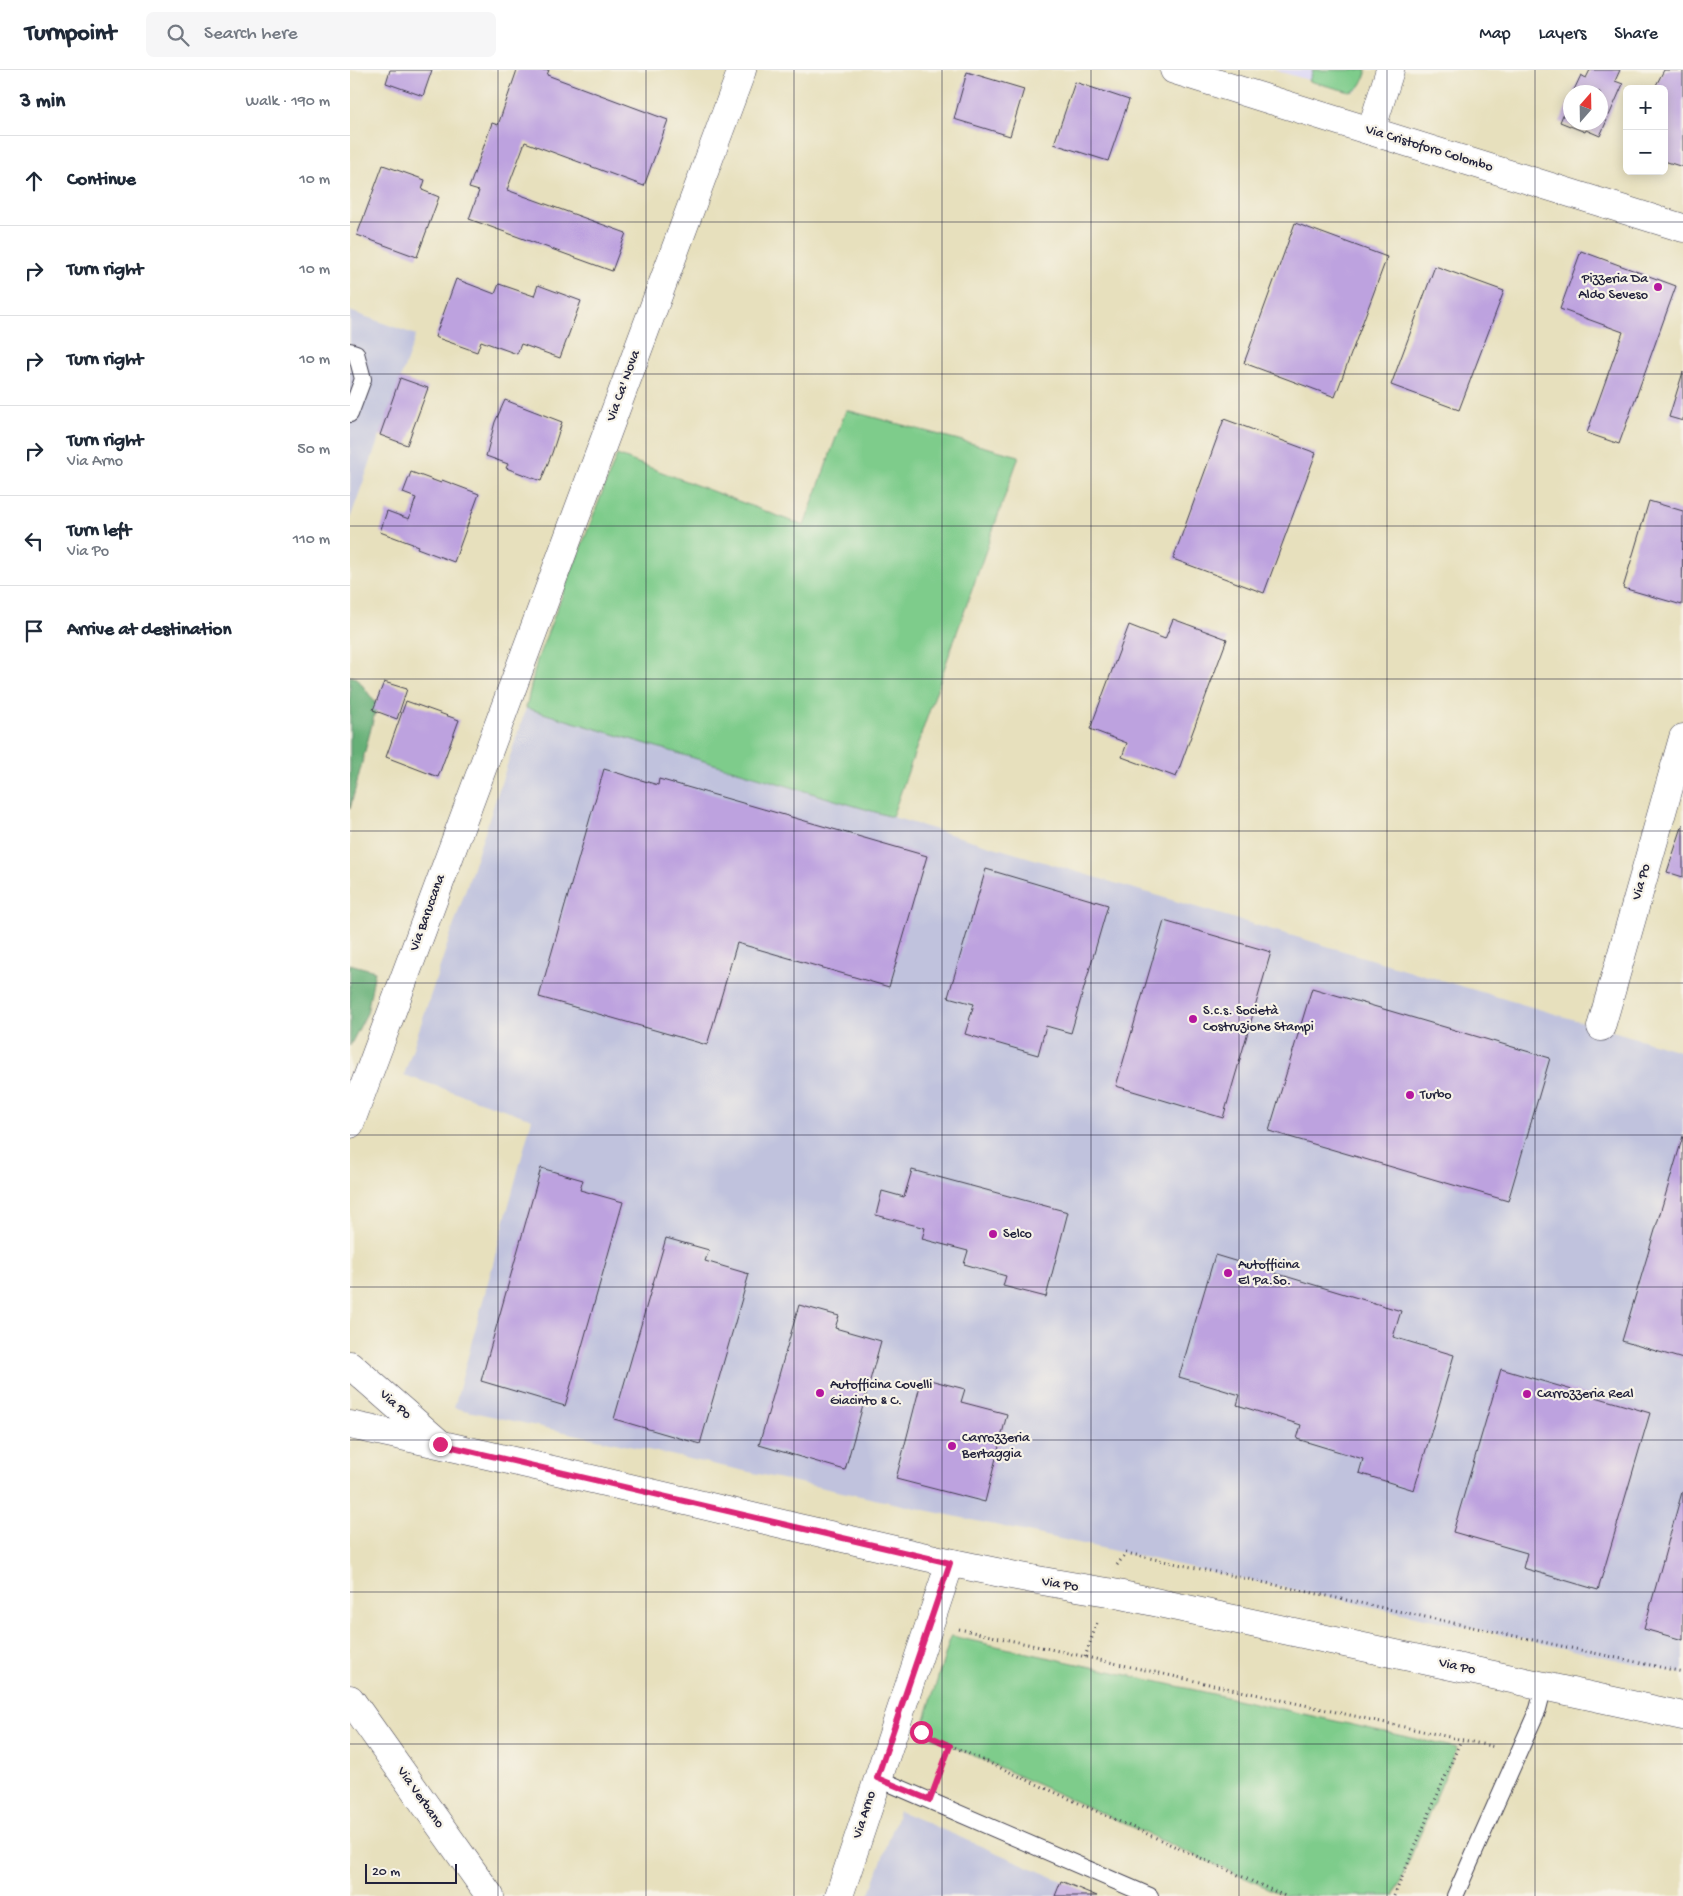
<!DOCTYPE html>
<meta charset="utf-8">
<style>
body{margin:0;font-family:"Gochi Hand",sans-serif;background:#f6f6f7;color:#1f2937}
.controls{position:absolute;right:15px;top:15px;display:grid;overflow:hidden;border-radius:8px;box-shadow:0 2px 12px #0003}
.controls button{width:45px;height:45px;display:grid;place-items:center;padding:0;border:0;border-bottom:1px solid #e0e1e3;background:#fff;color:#1f2937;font:25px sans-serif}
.compass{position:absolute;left:1213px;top:15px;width:45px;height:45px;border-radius:50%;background:#fff;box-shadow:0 2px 12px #0003;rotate:20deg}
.scale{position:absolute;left:15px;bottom:12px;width:92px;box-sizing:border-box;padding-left:5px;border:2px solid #22223b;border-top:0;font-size:14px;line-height:18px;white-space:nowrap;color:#22223b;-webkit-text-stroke:4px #f7f3e8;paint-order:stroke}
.stop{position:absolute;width:15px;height:15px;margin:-11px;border:4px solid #db2777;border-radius:50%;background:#fff}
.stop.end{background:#db2777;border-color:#fff;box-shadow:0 1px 5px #0008}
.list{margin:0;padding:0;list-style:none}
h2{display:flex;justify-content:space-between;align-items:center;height:65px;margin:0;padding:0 20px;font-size:21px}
h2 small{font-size:16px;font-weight:400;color:#747a83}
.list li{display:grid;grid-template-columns:32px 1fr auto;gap:15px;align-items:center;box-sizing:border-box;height:90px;padding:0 20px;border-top:1px solid #e0e1e3}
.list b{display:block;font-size:19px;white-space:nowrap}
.list p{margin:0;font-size:16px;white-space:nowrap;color:#747a83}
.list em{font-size:16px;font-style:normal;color:#747a83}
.icon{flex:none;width:28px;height:28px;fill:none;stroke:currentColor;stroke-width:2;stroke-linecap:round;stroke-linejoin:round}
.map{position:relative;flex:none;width:1333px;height:1826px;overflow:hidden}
header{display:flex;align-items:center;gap:30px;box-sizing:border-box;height:70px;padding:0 25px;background:#fff;border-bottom:1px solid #e0e1e3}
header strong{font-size:24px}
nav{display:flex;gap:28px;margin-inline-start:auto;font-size:18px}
.search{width:350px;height:45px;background:#f6f6f7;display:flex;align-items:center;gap:12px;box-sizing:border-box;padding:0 18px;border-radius:8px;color:#747a83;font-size:19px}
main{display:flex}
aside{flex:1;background:#fff}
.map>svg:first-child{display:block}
.built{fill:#dad6f7}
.industrial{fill:#c0c2dd}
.green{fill:#7ecc8b;stroke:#507763}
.forest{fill:#66b077;stroke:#446959}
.building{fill:#bda2df}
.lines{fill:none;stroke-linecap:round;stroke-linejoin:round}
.service-casing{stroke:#403e4e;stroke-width:18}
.minor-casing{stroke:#403e4e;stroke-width:29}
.tertiary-casing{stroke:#403e4e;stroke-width:29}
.path{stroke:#403e4e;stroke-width:3;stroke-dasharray:1 4;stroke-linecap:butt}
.service{stroke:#fff;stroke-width:16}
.minor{stroke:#fff;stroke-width:28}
.tertiary{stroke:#fff;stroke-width:28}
.route{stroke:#db2777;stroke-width:6}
.grid{fill:none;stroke:#22223b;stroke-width:1;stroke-opacity:0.55}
.poi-dot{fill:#b5179e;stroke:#f7f3e8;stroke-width:2}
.labels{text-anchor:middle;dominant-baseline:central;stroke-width:4.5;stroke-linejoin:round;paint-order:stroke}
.street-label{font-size:14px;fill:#22223b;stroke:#f7f3e8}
.poi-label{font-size:14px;fill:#22223b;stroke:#f7f3e8;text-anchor:start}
</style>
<header>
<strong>Turnpoint</strong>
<div class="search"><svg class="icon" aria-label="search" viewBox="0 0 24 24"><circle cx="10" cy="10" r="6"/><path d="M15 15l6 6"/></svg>Search here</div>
<nav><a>Map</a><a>Layers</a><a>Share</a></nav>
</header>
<main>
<aside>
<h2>3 min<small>Walk · 190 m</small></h2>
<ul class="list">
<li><svg class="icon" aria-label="ahead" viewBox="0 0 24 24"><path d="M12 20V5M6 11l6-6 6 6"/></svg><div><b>Continue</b></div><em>10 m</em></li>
<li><svg class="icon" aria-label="right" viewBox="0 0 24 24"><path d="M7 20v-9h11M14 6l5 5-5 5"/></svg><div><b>Turn right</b></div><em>10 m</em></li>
<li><svg class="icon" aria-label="right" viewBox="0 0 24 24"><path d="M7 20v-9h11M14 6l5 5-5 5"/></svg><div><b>Turn right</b></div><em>10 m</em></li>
<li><svg class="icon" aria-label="right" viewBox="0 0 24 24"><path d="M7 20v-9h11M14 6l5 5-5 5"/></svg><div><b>Turn right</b><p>Via Arno</p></div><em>50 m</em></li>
<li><svg class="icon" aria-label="left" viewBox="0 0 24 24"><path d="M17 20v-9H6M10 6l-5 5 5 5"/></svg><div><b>Turn left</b><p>Via Po</p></div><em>110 m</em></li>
<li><svg class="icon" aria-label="arrive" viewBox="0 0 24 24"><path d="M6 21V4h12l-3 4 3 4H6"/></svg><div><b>Arrive at destination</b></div></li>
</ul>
</aside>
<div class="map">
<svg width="1333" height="1826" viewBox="0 0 1333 1826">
<rect width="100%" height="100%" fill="#f7f3e8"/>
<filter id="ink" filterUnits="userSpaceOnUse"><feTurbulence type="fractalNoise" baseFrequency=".02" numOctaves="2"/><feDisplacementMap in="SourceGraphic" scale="10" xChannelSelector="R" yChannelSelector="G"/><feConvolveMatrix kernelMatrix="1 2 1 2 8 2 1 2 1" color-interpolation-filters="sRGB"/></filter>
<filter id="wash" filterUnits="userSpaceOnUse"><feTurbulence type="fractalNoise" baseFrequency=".0096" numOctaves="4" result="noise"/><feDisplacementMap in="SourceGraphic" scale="20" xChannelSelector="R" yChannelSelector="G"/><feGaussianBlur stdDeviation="1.12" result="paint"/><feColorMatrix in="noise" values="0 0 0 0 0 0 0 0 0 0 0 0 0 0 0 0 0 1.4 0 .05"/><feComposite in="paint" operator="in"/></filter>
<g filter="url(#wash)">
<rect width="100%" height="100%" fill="#e7e0bd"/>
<!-- built -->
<polygon class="built" points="924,0 1017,0 1010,17 1006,21 1000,22"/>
<!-- industrial -->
<g class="industrial">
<polygon points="0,241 66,265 0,449"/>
<polygon points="176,638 1333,982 1333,1604 104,1338 182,1049 54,1005"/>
<polygon points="549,1741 747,1826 519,1826"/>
</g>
<!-- green -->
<g class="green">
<path d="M963,0H1017C1014,10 1011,20 1000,22L959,11Z"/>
<polygon points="496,340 669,386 542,747 176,638 187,590 267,385 454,456"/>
<polygon points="601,1566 1107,1678 1044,1826 935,1826 571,1662"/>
</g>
<!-- forest -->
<g class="forest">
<polygon points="0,606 7,608 27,635 0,739"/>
<polygon points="0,894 25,901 17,943 0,976"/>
</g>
<g id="blocks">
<!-- building -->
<g class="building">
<polygon points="40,0 82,0 73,26 36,13"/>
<polygon points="167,0 199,0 197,5 318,50 294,116 175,72 157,120 276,163 262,201 119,149 129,121 119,118 142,53 148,55"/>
<polygon points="1240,0 1270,0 1265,11 1273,14 1250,66 1236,60 1235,62 1210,52 1220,28 1220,52 1250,52 1250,22 1223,22 1231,5 1236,8"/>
<polygon points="1314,0 1333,0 1333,97 1314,91 1314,19 1304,19"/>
<polygon points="617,2 674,19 660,66 604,49"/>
<polygon points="725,12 779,30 758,91 704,74"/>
<polygon points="33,95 75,110 72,120 89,127 67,187 7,165"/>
<polygon points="945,153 1037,187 985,327 894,293"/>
<polygon points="1231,181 1326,216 1269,374 1237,363 1273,262 1210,239"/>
<polygon points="1085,196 1154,221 1109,340 1041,315"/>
<polygon points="106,209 145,224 149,214 184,226 188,215 231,231 210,288 171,274 167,284 131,271 127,282 85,267"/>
<polygon points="1333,302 1333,351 1319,347"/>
<polygon points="50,308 78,318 57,375 30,365"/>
<polygon points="155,330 212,352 202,383 191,411 156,398 158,394 136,386 145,352"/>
<polygon points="874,349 966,383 914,523 823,489"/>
<polygon points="61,402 91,413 92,410 129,424 104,492 67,478 68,476 30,462 37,441 59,449 66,428 53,423"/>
<polygon points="1299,431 1333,441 1332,535 1273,518"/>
<polygon points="823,549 877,569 826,707 772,687 777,673 740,659 779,555 815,569"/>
<polygon points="34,612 57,619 47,649 23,640"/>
<polygon points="56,631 109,650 88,707 36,687"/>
<polygon points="254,699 308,715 309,709 577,786 539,917 387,873 357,975 189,927"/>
<polygon points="1333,754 1333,807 1317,802"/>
<polygon points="636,799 758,835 721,963 696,956 688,985 615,964 624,934 598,927"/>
<polygon points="814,851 921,882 873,1048 766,1016"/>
<polygon points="962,918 1200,988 1158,1131 919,1061"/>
<polygon points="1333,1066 1333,1289 1272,1271"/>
<polygon points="191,1098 233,1110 230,1120 273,1132 215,1336 131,1311"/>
<polygon points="562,1100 718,1142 696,1227 653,1216 656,1206 614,1194 618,1181 572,1169 575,1158 526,1145 532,1121 554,1127"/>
<polygon points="316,1168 359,1180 355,1191 399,1204 350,1374 264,1349"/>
<polygon points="865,1185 1051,1241 1043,1267 1104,1285 1064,1420 1009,1403 1013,1389 947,1369 951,1355 887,1335 890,1325 829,1307"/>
<polygon points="449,1235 489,1246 485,1258 531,1271 495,1400 409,1375"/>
<polygon points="1151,1299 1300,1343 1248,1520 1173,1498 1177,1483 1103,1462"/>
<polygon points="572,1308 615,1319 611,1332 657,1344 635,1432 546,1409"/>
<polygon points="1332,1422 1333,1422 1333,1570 1294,1559"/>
<polygon points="711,1811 747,1826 705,1826"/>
</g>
</g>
</g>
<g filter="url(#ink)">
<use href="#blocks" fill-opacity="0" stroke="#403e4e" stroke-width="1"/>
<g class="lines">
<defs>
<g id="service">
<polyline points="0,281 6,283 13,309 0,344"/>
<polyline points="527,1708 800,1826"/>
<polyline points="1105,1826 1188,1639 1194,1616"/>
</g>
<g id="minor">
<polyline points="1021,61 1040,0"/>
<polyline points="1251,957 1333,668"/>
<polyline points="0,1054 392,0"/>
<polyline points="0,1295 89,1373"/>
<path d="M0,1355C149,1386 297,1422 445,1457C549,1481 652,1506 758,1522L1333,1646"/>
<polyline points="0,1629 140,1826"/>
<polyline points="489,1826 600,1493"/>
</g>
<polyline id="tertiary" points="824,0 1333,158"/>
</defs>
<!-- service casing -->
<use href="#service" class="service-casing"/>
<!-- minor casing -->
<use href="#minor" class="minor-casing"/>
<!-- tertiary casing -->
<use href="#tertiary" class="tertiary-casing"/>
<!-- path -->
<g class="path">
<polyline points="767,1495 776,1483 1333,1602"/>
<polyline points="609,1559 1145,1677"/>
<polyline points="735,1587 748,1550"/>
<polyline points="573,1663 935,1826"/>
<polyline points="589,1708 600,1676"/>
<polyline points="1044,1826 1111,1670"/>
</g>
<!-- service -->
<use href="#service" class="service"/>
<!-- minor -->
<use href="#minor" class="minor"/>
<!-- tertiary -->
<use href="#tertiary" class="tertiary"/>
</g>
</g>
<g class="lines" filter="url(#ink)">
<!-- route -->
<polyline class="route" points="90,1374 600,1493 527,1708 580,1730 600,1676 571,1662"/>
</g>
<!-- grid -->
<path class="grid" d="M148,0V1826M296,0V1826M444,0V1826M592,0V1826M741,0V1826M889,0V1826M1037,0V1826M1185,0V1826M0,152H1333M0,304H1333M0,456H1333M0,609H1333M0,761H1333M0,913H1333M0,1065H1333M0,1217H1333M0,1370H1333M0,1522H1333M0,1674H1333"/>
<!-- markers -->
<g class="poi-dot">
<circle cx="1308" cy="217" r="5"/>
<circle cx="843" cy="949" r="5"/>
<circle cx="1060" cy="1025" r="5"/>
<circle cx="643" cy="1164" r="5"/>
<circle cx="878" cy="1203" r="5"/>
<circle cx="470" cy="1323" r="5"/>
<circle cx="1177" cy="1324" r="5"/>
<circle cx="602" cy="1376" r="5"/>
</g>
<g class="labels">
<!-- street labels -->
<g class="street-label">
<text transform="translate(1079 79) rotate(17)">Via Cristoforo Colombo</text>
<text transform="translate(274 316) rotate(-70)">Via Ca' Nova</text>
<text transform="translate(1292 812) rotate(-74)">Via Po</text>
<text transform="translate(78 843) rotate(-70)">Via Baruccana</text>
<text transform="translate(45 1335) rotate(41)">Via Po</text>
<text transform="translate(710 1515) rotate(9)">Via Po</text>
<text transform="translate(1107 1597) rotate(12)">Via Po</text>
<text transform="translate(70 1728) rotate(55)">Via Verbano</text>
<text transform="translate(515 1745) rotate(-72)">Via Arno</text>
</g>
<!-- poi labels -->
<g class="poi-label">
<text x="1298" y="209" text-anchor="end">Pizzeria Da<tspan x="1298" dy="16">Aldo Seveso</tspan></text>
<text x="853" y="941">S.c.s. Società<tspan x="853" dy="16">Costruzione Stampi</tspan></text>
<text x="1070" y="1025">Turbo</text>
<text x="653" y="1164">Selco</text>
<text x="888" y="1195">Autofficina<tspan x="888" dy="16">El Pa.So.</tspan></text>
<text x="480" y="1315">Autofficina Covelli<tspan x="480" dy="16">Giacinto &amp; C.</tspan></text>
<text x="1187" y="1324">Carrozzeria Real</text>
<text x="612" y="1368">Carrozzeria<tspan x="612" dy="16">Bertaggia</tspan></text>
</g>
</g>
</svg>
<div class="controls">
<button>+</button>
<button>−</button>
</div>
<svg class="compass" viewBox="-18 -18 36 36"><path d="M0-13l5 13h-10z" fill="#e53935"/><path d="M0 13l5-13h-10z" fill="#747a83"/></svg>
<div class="scale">20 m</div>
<div class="stop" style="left:571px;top:1662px"></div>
<div class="stop end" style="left:90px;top:1374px"></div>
</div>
</main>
